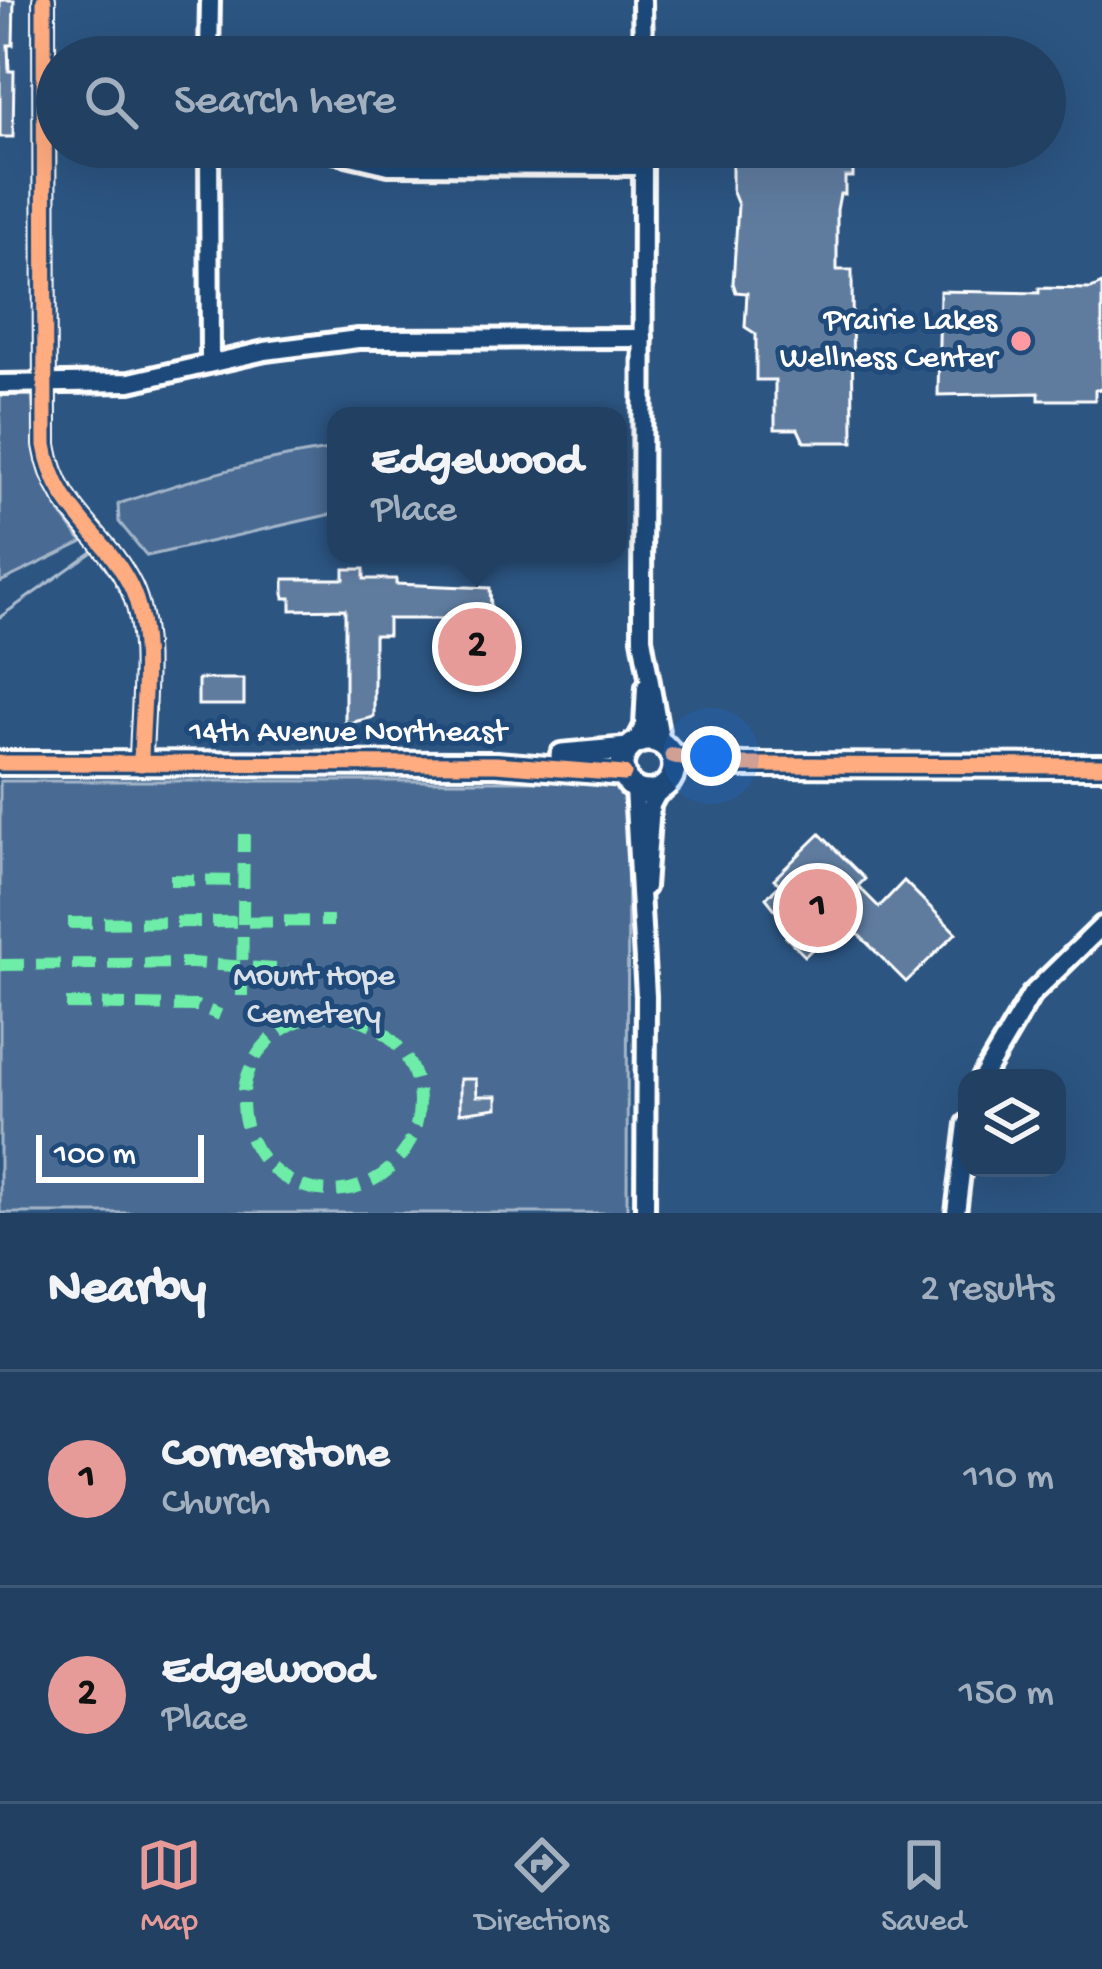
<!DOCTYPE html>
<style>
body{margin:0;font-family:"Gochi Hand",sans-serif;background:#294768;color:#f1f3f6}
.controls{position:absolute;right:36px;bottom:36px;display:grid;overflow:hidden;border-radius:24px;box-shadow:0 12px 48px #0002}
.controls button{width:108px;height:108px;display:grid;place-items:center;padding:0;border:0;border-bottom:3px solid #3e5977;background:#214062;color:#f1f3f6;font:60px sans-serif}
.scale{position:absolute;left:36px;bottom:30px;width:168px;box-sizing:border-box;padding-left:12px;border:6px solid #fff;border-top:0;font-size:33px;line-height:42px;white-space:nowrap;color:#fff;-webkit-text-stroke:9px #1f4a7a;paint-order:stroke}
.you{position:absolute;left:711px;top:756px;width:42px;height:42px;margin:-30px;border:9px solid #fff;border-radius:50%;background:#1a73e8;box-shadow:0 0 0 18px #1a73e833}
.badge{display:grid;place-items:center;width:78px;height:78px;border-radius:50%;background:#e69b98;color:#111;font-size:39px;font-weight:700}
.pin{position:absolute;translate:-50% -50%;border:6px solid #fff;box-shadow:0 3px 12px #0006}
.popup{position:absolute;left:327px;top:407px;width:300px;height:156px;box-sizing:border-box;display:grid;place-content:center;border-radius:24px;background:#214062;filter:drop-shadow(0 3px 9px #0005);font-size:39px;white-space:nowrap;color:#a2afbe}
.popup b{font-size:45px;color:#f1f3f6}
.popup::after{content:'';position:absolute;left:50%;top:100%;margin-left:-24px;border:24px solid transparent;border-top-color:#214062}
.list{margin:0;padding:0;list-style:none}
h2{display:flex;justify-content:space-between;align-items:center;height:156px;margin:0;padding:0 48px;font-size:51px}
h2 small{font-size:39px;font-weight:400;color:#a2afbe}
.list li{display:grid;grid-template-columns:78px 1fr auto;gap:36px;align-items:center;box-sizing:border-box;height:216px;padding:0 48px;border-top:3px solid #3e5977}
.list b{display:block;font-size:45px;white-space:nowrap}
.list p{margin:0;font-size:39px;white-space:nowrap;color:#a2afbe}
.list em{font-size:39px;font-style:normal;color:#a2afbe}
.icon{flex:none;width:66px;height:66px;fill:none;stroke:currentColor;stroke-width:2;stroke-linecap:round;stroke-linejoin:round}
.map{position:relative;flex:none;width:1102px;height:1213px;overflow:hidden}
.search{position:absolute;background:#214062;box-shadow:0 12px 48px #0002;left:36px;right:36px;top:36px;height:132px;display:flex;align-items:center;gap:30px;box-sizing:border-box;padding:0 42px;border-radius:66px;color:#a2afbe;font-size:45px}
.sheet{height:588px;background:#214062}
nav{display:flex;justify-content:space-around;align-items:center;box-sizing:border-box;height:168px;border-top:3px solid #3e5977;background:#214062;font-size:33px;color:#a2afbe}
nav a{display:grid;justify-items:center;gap:6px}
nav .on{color:#e69b98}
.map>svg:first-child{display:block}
.green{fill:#486b92;stroke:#a4b5c8;stroke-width:3}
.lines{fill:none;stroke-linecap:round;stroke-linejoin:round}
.stream{stroke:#acbcce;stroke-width:3}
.building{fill:#5e7c9f;stroke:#fff;stroke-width:3}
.minor-casing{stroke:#fff;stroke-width:26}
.major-casing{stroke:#fff;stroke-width:30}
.minor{stroke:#1f4a7a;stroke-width:16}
.major{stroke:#1f4a7a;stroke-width:21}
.quiet{stroke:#6deda7;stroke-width:12;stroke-dasharray:24 12;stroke-linecap:butt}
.cycleway-casing{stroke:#1f4a7a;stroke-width:22}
.cycleway{stroke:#ffac80;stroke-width:15}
.poi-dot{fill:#ff9aa2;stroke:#1f4a7a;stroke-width:4.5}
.labels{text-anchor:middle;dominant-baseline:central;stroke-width:10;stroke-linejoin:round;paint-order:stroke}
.poi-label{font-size:33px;fill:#fff;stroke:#1f4a7a;text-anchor:end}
.street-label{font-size:33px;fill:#fff;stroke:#1f4a7a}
.park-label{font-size:33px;fill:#dae1e9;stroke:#1f4a7a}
</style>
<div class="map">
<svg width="1102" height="1213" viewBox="0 0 1102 1213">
<rect width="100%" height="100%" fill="#2c5582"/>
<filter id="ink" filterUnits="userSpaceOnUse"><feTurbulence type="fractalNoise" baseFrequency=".00833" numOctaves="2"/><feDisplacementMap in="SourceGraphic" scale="24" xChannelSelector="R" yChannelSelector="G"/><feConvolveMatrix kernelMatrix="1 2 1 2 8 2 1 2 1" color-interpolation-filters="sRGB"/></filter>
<g filter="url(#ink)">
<!-- green -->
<g class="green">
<path d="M0,393L32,395C36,454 41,497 83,542L0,582Z"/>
<path d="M336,449V513L147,556L119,522L118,504C190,479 260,459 336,449Z"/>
<polygon points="0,781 628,781 627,1213 0,1213"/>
</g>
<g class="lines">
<!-- stream -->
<polyline class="stream" points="0,617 95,550"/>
</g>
<!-- building -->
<g class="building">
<polygon points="0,0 14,0 13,45 8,45 9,71 14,71 13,137 0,137"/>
<polygon points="738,147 853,147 853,177 845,177 845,194 840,194 837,210 837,270 852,270 853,442 804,442 798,429 775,429 775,380 756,380 756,334 745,327 747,293 736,292 733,283 738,205 732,190 732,152"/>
<polygon points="1102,284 1102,389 1095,390 1095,400 1039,400 1039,393 938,395 940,291 1039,293 1039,288 1091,289"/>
<polygon points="344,569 364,569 364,579 396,579 396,584 490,588 494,675 464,680 459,674 459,619 388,619 388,635 374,635 374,717 345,724 345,609 291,610 291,598 284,598 284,579 344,579"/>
<rect x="198" y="679" width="46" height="26"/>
<polygon points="820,834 865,879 858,886 879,907 904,881 956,933 906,982 851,927 832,944 825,937 805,956 786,937 792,931 766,898 780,885 774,879"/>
<polygon points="460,1079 476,1079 477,1096 497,1096 497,1108 460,1113"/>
</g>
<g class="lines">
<defs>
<g id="minor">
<path d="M44,0L45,445C56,513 104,531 131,587C154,636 141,711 141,764"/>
<polyline points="642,0 643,57"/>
<polyline points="209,57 210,0"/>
<polyline points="209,147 210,362"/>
<polyline points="313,147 389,165 643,166"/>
<polyline points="643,147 642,638 661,743"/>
<polyline points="0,384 130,382 265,351 358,339 643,338"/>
<polyline points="635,744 644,726 646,687"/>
<polyline points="634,788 646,996 645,1213"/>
<polyline points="645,887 651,805 659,790"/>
<polyline points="982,1078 1031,995 1102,926"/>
<polyline points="956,1213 967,1124"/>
</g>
<g id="major">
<circle cx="648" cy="766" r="26"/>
<polyline points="562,755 628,749"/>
<polyline points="672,755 695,762 744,765 1102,766"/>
<polyline points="0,763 496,764 624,774"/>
</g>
</defs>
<!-- minor casing -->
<use href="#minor" class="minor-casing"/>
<!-- major casing -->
<use href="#major" class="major-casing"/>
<!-- minor -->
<use href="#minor" class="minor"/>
<!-- major -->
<use href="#major" class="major"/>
<!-- quiet -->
<g class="quiet">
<polyline points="170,880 244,881"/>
<polyline points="68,923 333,921"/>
<polyline points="0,965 192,963 288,970"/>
<polyline points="242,996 244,834"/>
<polyline points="66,1004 197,1006 220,1015"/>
<circle cx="331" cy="1103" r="88"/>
</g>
<defs>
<g id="cycleway">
<path d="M44,0L45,445C56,513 104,531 131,587C154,636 141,711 141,764"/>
<polyline points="672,755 695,762 744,765 1102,766"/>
<polyline points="0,763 496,764 624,774"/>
</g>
</defs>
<!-- cycleway casing -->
<use href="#cycleway" class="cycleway-casing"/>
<!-- cycleway -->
<use href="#cycleway" class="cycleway"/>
</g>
</g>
<!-- markers -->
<circle class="poi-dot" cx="1021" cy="341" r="12"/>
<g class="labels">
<!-- poi labels -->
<g class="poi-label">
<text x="997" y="322">Prairie Lakes<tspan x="997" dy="38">Wellness Center</tspan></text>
</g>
<!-- street labels -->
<g class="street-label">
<text x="348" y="734">14th Avenue Northeast</text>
</g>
<!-- park labels -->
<g class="park-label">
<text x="314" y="978">Mount Hope<tspan x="314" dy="38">Cemetery</tspan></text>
</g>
</g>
</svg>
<div class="controls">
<button><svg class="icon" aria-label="layers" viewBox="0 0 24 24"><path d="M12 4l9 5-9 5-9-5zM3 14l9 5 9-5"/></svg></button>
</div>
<div class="scale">100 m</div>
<div class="you"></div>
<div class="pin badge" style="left:818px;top:908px">1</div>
<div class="pin badge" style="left:477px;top:647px">2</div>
<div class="popup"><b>Edgewood</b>Place</div>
<div class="search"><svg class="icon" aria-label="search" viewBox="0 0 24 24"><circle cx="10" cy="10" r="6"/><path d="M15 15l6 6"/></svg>Search here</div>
</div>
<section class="sheet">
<h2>Nearby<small>2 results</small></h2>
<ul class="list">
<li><span class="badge">1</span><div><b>Cornerstone</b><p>Church</p></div><em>110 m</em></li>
<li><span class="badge">2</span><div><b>Edgewood</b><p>Place</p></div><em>150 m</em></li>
</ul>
</section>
<nav>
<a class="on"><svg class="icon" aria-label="map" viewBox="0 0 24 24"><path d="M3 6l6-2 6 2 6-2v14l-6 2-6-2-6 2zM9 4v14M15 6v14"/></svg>Map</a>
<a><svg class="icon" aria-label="directions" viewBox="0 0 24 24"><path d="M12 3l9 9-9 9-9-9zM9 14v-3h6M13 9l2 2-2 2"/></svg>Directions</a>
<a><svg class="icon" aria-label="saved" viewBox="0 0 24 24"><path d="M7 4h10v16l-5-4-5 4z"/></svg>Saved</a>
</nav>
